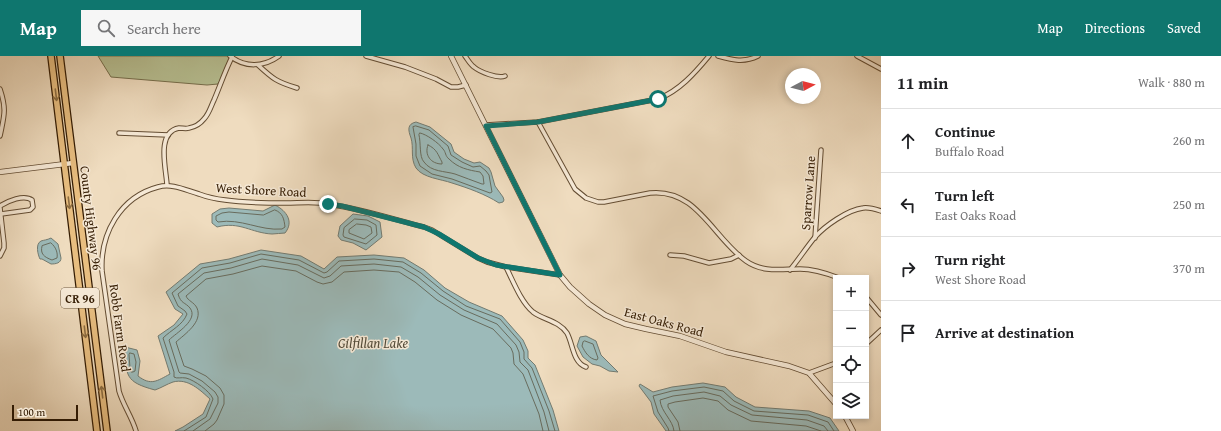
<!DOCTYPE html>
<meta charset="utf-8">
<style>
body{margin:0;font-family:"Gentium Book Plus",serif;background:#f6f6f6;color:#202124}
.controls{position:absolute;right:12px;bottom:12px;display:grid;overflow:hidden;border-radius:0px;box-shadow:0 2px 6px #0003}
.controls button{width:36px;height:36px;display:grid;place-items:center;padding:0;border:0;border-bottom:1px solid #e0e0e0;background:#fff;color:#202124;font:20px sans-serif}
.compass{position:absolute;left:785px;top:12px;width:36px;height:36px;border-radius:50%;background:#fff;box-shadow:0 2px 6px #0003;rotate:83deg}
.scale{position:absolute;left:12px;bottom:10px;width:66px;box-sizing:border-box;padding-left:4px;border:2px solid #351d04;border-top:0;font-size:11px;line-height:14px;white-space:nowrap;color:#351d04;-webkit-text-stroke:3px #f5e8d5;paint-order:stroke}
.stop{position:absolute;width:12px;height:12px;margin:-9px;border:3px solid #0f766e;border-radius:50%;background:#fff}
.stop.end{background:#0f766e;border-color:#fff;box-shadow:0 1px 4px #0008}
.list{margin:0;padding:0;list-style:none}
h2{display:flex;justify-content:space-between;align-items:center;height:52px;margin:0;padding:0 16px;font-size:17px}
h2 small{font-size:13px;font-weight:400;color:#757577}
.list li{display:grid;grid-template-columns:26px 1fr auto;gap:12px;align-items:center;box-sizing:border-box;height:64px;padding:0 16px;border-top:1px solid #e0e0e0}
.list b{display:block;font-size:15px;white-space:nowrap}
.list p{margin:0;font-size:13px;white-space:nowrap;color:#757577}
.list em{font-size:13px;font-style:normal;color:#757577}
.icon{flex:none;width:22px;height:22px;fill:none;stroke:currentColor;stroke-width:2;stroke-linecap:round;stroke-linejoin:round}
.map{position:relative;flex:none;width:881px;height:375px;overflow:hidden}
header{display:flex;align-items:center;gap:24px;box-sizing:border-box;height:56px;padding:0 20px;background:#0f766e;color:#fff}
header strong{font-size:19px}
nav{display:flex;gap:22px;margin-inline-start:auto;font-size:14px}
.search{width:280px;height:36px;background:#f6f6f6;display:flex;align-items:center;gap:10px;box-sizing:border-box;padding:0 14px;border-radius:0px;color:#757577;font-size:15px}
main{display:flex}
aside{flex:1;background:#fff}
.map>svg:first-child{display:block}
.green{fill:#b7c093;stroke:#766e4c}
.water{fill:#9cbab9;stroke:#737b71}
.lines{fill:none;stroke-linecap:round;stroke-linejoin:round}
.shore{stroke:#686c5e;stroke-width:1}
.minor-casing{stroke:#644d33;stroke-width:5.5}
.tertiary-casing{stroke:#644d33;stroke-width:6}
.primary-casing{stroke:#351d04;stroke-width:8}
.minor{stroke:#f5e8d5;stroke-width:3.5}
.tertiary{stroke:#f5e8d5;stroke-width:4.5}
.primary{stroke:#e8be80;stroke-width:5.5}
.oneway{stroke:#8e6e42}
.route{stroke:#0f766e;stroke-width:5}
.labels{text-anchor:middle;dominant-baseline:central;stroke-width:3;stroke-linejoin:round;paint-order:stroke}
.shield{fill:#f5e8d5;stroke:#6f5a43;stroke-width:1}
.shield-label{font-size:12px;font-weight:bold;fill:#351d04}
.street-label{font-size:13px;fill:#351d04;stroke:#f5e8d5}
.water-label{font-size:14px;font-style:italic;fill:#544c3a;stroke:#f5e8d5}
</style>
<header>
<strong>Map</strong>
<div class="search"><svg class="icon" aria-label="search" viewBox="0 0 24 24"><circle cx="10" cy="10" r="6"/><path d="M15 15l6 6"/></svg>Search here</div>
<nav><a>Map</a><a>Directions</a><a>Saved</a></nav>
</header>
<main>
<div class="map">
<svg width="881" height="375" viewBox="0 0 881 375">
<rect width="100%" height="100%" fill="#efdcbf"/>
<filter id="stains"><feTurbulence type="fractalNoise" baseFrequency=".005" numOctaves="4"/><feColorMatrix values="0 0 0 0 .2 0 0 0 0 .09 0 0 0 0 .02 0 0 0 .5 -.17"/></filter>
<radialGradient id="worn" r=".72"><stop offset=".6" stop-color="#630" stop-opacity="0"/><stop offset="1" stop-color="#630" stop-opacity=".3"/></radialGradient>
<!-- green -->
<polygon class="green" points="98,0 230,0 226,16 218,28 207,29 111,21"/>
<!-- water -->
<g class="water">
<path d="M416,66L430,71L451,88L454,96L464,103L474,107L480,106L489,112L491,116L495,130L503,141L504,144L503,146L499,147C485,138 468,132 452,127C441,123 423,122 416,112C410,102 414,92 411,82C408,74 407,68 416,66Z"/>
<path d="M275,149C287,155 294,166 285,177C281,177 276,178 272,178C251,177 240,165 217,171L212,167V158L220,153L229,152L263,155Z"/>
<polygon points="353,158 368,160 380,166 382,181 366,194 353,187 341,184 338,180 340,170"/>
<path d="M51,182L58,188L61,202C61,207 56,208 51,208L42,203H40C38,199 35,188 41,185C44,184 47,184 51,182Z"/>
<path d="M261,194L301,200L324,213L337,201L374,199L404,202L424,214L445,232L469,246L502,260L523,284L528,295V302L535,309L553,354L559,375H175L183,371L203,358L210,343C200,334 188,322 173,326C167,328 161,332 155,334C125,326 126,320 125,291L137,294L140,305L138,320C151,330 157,325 170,318L158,280L174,269L183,258L175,253L166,236L200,208L229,203Z"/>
<polygon points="586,280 596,285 601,299 618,316 609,315 600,310 592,308 583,301 577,290 580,281"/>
<polygon points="703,327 725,331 736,341 755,351 809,355 830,362 839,375 666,375 654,358 651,346 639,330 640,328 653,336 672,331"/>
</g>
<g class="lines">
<!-- shore -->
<g class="shore">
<polygon points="416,70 429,74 448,90 451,99 462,106 473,111 480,110 486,115 489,119 492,136 490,137 452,123 432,118 420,110 416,100 416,88 413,71"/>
<path d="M420,77C426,78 439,87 443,93C446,96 445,100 449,103C458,112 468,114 480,116L483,120L484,128H482C473,125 464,121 455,118C445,115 431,116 424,106C419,101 421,86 419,79Z"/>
<path d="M428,89C437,93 438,99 442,106V108C431,108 424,99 428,89Z"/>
<path d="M275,154C283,157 284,163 285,171L282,173C260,175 241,162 218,166L216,164V160L222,157L229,156L263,159Z"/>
<polygon points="355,163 367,164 376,169 377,179 366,188 344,181 343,179 344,172"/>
<polygon points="357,168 366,169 371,171 372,177 364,183 349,177 349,174"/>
<path d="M51,187C56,191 58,197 57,202L52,204C44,201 40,198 42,190Z"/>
<path d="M585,285L593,288L598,302L597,304C589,303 585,296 582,290L583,286Z"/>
<polygon points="130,297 134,298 136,306 135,315 133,316 131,316 130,312 129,299"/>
<path d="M184,375L206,361L213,343C210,335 194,324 186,322C181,321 177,323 174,321V316L163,282C171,274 183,269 187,258L185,255L178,250L172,237L202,212L230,207L261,198L299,204L324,217L327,216L339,205L374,203L403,206L421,217L443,235L466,250L500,263L520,286L524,296V303L532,312L549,355L555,375"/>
<path d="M193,375L210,363L218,347V341L215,336L202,325L189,318L180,317L179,316L169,284C176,277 199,264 190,252C185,246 181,248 178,238L204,217L231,212L262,203L298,209L324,222L330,220L341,210L374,208L401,211L418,221L440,239L464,254L497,268L516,289L519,296L520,306L528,314L544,356L549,375"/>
<path d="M205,375L214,368L217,364L224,348V339L220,332L206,320L192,313L184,310L176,286C185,278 203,266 197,252C194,246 188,245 186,240L206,223L233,218L262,210L296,215L317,226L323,228L332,226L344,216L374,214L399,216L415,226L437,244L461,259L493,273L511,292L513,297L514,308L523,318L539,358L543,375"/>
<polyline points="669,375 668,372 658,356 653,340 672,335 704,331 723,335 734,345 754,355 808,359 828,366 834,375"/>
<path d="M674,375C673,364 661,356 660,344L673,340L704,336L720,340L731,349L752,359L807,364L824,370L828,375"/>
<polyline points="680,375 678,366 668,351 668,348 675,346 703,342 718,345 728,354 751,365 806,370 821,375"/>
</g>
<defs>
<g id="minor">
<path d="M230,0C245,12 264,11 279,0"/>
<polyline points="366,0 405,11 436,23 451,31 458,31 466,29"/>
<path d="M465,0C468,4 470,8 474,11C480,16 498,23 505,20"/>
<path d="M718,0C733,4 744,7 758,0"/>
<polyline points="857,0 881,13"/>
<path d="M258,9C273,23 277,26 297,32"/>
<path d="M0,33C7,54 4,60 0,80"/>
<path d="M538,66L575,133L586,142L598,146H604L650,137C697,132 713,182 746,205C763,217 781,213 800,213C813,213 826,217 839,222"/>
<path d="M486,69L538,66L658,43C679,35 695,17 709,0"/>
<polyline points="119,77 168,79"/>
<path d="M167,129C166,112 156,76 179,72C183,72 186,73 189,72C195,71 200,68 204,63C209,58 211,50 214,44C220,30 225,15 232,1"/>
<path d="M0,150C8,145 24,138 32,144L33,151L30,154L1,158"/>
<polyline points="0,152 4,187 4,192 0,200"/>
<polyline points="815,182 821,94"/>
<polyline points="670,199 684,200 709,207 731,203 739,199"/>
<path d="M506,211C513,225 521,246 533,256C544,264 559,265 567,277C573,288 573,307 586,311"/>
<path d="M790,214C799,203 806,192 815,181C825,170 847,154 863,152C869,151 875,153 881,155"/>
<polyline points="866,241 881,259"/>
<polyline points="866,288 881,274"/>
<polyline points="809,317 836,307"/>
<path d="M136,375C132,361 123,349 119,335L102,215C100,178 120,141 158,131C172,127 185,134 199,138C207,141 216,143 225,144C245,147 267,147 286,147C297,147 309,146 320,147C355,151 389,162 424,171L432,174L478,202L487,206L506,211L560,219"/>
</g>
<g id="tertiary">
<polyline points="451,0 560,219 570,231 589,248 605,259 625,268 646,273 680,280 726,296 789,310 809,317 836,348"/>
<polyline points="0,116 73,107"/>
<polyline points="845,360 853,375"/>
</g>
<g id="primary">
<polyline points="51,0 97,375"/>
<polyline points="60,0 107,375"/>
</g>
</defs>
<!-- minor casing -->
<use href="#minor" class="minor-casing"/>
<!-- tertiary casing -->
<use href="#tertiary" class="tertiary-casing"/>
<!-- primary casing -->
<use href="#primary" class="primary-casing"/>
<!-- minor -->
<use href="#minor" class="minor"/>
<!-- tertiary -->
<use href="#tertiary" class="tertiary"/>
<!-- primary -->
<use href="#primary" class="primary"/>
</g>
<!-- one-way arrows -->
<defs><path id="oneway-shaft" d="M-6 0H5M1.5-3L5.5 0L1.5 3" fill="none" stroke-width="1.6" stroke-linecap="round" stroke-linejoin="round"/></defs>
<g class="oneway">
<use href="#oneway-shaft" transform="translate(56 39) rotate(83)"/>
<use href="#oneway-shaft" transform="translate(69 147) rotate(83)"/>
<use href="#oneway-shaft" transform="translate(85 276) rotate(83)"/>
<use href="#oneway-shaft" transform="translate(102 336) rotate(-97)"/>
</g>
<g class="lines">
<!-- route -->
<polyline class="route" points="328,148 342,150 424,171 439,178 478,202 496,209 560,219 486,70 538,66 658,43"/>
</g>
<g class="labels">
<!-- shield labels -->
<rect class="shield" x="61" y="232" width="38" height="20" rx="3"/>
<g class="shield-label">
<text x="80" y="242">CR 96</text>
</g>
<!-- street labels -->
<g class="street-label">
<text transform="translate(261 134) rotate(3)">West Shore Road</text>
<text transform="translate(808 137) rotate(-86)">Sparrow Lane</text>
<text transform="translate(91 162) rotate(83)">County Highway 96</text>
<text transform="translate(664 266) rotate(15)">East Oaks Road</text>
<text transform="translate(120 272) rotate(82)">Robb Farm Road</text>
</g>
<!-- water labels -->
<g class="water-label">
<text x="373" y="287">Gilfillan Lake</text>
</g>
</g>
<rect width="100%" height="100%" filter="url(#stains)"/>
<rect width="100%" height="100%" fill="url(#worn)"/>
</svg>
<div class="controls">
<button>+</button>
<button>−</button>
<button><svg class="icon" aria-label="locate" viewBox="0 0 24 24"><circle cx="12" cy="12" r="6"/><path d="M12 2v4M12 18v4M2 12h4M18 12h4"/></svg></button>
<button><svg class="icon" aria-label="layers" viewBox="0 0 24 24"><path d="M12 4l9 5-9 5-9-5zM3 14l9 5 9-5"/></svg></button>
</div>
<svg class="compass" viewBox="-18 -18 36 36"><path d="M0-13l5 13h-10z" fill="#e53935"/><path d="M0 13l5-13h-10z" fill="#757577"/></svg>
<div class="scale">100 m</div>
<div class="stop" style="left:658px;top:43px"></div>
<div class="stop end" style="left:328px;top:148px"></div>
</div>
<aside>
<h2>11 min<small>Walk · 880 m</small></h2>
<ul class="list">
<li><svg class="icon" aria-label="ahead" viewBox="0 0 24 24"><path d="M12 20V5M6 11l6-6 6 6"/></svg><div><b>Continue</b><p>Buffalo Road</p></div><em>260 m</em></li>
<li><svg class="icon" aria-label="left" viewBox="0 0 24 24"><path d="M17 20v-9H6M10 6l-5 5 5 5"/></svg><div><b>Turn left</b><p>East Oaks Road</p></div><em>250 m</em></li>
<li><svg class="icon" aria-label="right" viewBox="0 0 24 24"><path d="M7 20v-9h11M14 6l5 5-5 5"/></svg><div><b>Turn right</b><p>West Shore Road</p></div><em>370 m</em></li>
<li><svg class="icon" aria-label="arrive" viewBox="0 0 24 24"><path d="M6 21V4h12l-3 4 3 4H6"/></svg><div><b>Arrive at destination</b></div></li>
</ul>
</aside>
</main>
